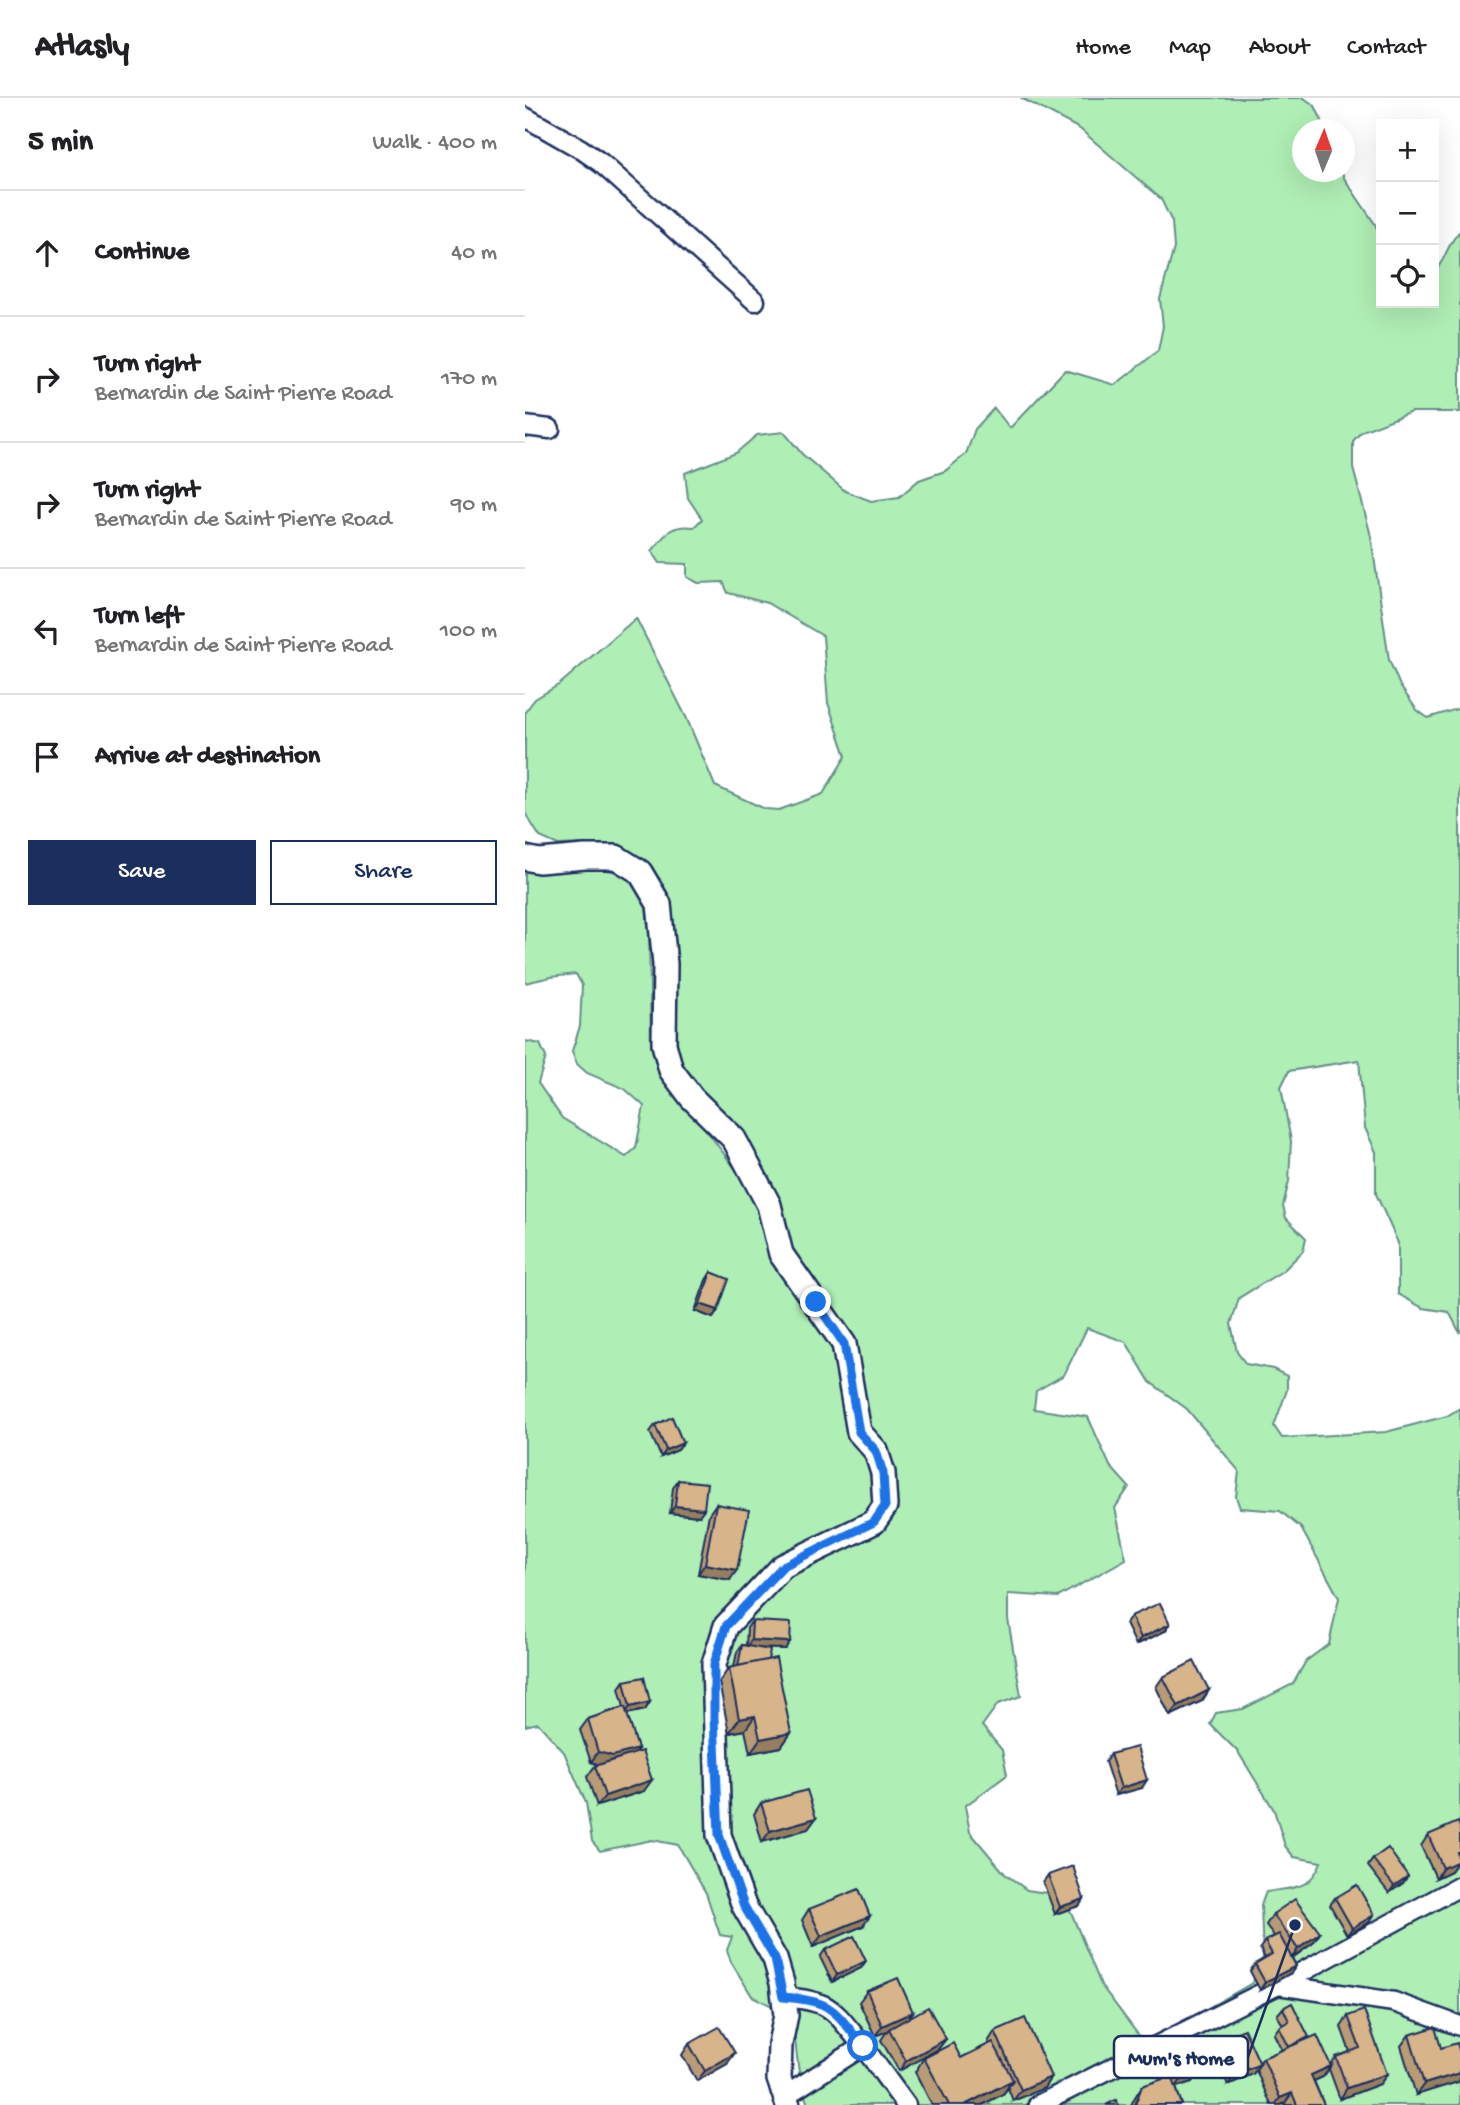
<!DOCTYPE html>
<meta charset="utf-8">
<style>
body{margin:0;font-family:"Gochi Hand",sans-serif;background:#f6f6f6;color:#202124}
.controls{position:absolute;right:21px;top:21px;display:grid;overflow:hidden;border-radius:0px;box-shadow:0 7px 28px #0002}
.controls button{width:63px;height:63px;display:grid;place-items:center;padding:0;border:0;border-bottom:2px solid #e0e0e0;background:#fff;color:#202124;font:35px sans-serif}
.compass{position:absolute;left:767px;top:21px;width:63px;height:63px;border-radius:50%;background:#fff;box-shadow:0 7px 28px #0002;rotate:2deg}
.stop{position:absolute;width:21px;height:21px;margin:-16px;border:5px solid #1a73e8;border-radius:50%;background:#fff}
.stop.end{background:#1a73e8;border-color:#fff;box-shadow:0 2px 7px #0008}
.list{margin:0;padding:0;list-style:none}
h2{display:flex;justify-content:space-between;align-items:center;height:91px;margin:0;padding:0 28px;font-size:30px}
h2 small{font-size:23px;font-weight:400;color:#757577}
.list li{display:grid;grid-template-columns:46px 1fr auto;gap:21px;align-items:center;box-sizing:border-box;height:126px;padding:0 28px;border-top:2px solid #e0e0e0}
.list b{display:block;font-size:26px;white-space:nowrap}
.list p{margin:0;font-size:23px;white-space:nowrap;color:#757577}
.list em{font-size:23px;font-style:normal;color:#757577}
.actions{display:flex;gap:14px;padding:21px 28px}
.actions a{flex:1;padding:16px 0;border:2px solid #1b2f5e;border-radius:0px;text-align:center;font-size:24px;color:#1b2f5e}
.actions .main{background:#1b2f5e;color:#fff}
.icon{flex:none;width:38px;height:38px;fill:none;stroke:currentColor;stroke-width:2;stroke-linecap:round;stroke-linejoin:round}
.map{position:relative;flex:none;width:935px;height:2007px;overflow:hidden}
header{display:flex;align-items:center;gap:42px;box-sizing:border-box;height:98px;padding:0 35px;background:#fff;border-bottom:2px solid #e0e0e0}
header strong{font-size:33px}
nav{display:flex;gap:38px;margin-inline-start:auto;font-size:24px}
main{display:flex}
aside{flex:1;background:#fff}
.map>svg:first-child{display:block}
.green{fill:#afeeb5;stroke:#658e8a;stroke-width:2;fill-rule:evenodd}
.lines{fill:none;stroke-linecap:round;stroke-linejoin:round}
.minor-casing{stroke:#1b2f5e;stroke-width:23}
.major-casing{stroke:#1b2f5e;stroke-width:28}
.minor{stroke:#fff;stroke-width:18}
.major{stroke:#fff;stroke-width:23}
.wall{fill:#b99b76;stroke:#1b2f5e;stroke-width:2}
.shaded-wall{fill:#967e60;stroke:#1b2f5e;stroke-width:2}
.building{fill:#d7b489;stroke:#1b2f5e;stroke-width:2}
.route{stroke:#1a73e8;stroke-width:9}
.leader{fill:none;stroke:#1b2f5e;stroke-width:2.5}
.callout-dot{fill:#1b2f5e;stroke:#fff;stroke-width:2.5}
.callout{fill:#fff;stroke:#1b2f5e;stroke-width:2.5}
.callout-label{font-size:21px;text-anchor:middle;font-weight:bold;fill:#1b2f5e}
</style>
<header>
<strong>Atlasly</strong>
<nav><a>Home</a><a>Map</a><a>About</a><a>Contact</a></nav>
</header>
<main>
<aside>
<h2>5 min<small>Walk · 400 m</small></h2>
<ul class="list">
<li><svg class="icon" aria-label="ahead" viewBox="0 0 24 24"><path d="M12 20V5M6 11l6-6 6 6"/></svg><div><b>Continue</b></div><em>40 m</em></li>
<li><svg class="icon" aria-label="right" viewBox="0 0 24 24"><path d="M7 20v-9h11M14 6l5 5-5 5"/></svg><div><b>Turn right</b><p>Bernardin de Saint Pierre Road</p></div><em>170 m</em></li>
<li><svg class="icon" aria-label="right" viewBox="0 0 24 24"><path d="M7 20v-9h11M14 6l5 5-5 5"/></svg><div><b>Turn right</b><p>Bernardin de Saint Pierre Road</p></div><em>90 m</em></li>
<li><svg class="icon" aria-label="left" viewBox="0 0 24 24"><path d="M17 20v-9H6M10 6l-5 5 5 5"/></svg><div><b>Turn left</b><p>Bernardin de Saint Pierre Road</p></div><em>100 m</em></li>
<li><svg class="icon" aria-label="arrive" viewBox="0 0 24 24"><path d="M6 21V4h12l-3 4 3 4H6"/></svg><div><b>Arrive at destination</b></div></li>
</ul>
<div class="actions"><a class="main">Save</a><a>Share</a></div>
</aside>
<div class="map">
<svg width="935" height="2007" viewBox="0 0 935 2007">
<rect width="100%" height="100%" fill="#fff"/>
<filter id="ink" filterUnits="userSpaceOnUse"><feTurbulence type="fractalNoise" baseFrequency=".0143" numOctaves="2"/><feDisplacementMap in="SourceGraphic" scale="14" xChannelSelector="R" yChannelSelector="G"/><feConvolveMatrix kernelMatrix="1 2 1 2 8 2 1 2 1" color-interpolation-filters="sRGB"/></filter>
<g filter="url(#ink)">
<!-- green -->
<path class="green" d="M496,0H779L790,8L801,31L778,32V74H817L819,80L850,126L856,141V205H909V175C921,161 922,146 935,133V314H886L837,333L828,343V370L846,438L864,562L875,588L892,612L903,620L935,610V1235L924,1214L898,1210L873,1196V1145L851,1096V1054L840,1030L834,962L764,973L756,989L766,1043L764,1083L758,1108L761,1120L781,1140L778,1153L759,1172L714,1200L706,1226L712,1254L721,1266L748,1271L762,1278V1292L749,1328L757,1340L861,1334L922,1318L935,1310V2007H283L275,1983L267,1918L227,1898L206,1864L202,1852L207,1839L195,1837L181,1795L153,1747L127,1742L75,1753L67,1743L61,1705L39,1654L13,1625L0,1628V943L15,946L21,959L13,985L37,1020L101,1059L111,1050L119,1008L100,991L62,975L52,966L47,953L55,928L57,887L51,876L26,879L0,885V771H74L100,775L109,784L121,809L124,835L126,944L163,1008L230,1097L249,1100L214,1027L163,986L153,964L145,914L148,822L137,784L120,764L108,758L59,746L33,747L15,739L0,715V614L10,601L35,586L111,520L162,621L190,688L240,711L254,712L298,696L321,658L303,605L298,538L242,505L203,495L198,484L173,485L162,479V466L135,465L127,453C141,436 145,426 169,429L177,421L163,400L160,375L211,355L232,337L259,334L277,356L320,393L346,403L374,399L394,382L420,373L441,356L450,331L469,310L485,330L540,272L590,287L633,253L638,228L635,201L649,150L647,124L636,101L555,31ZM562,1230L601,1244L625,1284L662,1311L714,1373L711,1399L715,1410L755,1413L776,1430L814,1500L804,1546L781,1563L768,1586L718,1611L691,1615L685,1626L713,1654L749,1712L760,1748L769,1759L796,1764C785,1793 768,1789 741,1794L736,1807L738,1862L727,1885L620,1946L576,1887L546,1814L528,1796L502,1792L480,1776L445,1734L440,1708L482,1677L477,1652L457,1628L473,1606L496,1598L483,1521V1496L533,1499L601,1461L590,1410L604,1389L585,1368L563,1319L509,1311L511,1293L539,1277Z"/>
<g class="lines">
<defs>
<g id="minor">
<polyline points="0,19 56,51 76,65 230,203"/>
<polyline points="0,328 25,331"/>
<polyline points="753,1887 869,1904 935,1928"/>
<path d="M259,1899C308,1903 308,1912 338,1948"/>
<polyline points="260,1998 338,1948 381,2007"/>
<polyline points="513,2007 753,1887 935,1788"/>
</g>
<polyline id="major" points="0,760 14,763 60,759 91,759 115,774 134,806 140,866 139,946 146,972 167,1000 209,1041 244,1107 256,1156 319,1246 334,1334 351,1353 358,1375 360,1408 349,1424 258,1468 201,1528 189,1566 194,1737 219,1808 250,1861 257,1885 261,1917 255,1946 254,1981 263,2007"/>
</defs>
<!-- minor casing -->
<use href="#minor" class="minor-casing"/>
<!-- major casing -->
<use href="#major" class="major-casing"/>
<!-- minor -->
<use href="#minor" class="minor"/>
<!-- major -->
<use href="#major" class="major"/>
</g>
<!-- wall -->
<g class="wall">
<polygon points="186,1174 193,1212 188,1220 170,1213 181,1182"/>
<polygon points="130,1327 158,1345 153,1352 136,1359 125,1334"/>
<polygon points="153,1382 174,1418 145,1415 148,1390"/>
<polygon points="191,1406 205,1482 173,1476 184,1416"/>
<polygon points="606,1518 645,1526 640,1533 611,1547 601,1526"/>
<polygon points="227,1523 260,1551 233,1550 243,1562 266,1635 256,1649 225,1655 220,1632 204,1635 194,1584 204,1570 209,1569 212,1554 217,1547 221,1548 222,1530"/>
<polygon points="638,1579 684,1592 677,1603 645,1618 631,1589"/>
<polygon points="99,1583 125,1604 120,1612 102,1616 113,1651 110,1655 119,1693 72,1708 62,1679 70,1668 74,1667 66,1664 55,1632 63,1621 99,1609 94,1590"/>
<polygon points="585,1656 617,1690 591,1697 580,1664"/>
<polygon points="236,1705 291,1720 283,1731 237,1744 229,1716"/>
<polygon points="935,1729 935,1763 933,1763 926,1773 911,1780 896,1748 903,1737"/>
<polygon points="848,1761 878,1785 864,1795 843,1768"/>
<polygon points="523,1777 559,1801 554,1808 530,1816 518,1784"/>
<polygon points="810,1800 844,1824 822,1837 805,1807"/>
<polygon points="284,1811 338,1828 288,1849 277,1822"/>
<polygon points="748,1816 795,1835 788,1845 767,1860 771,1868 766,1875 735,1892 725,1873 730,1866 740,1860 735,1850 740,1843 749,1838 741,1827"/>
<polygon points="300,1852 336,1870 307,1884 295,1859"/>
<polygon points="342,1893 384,1920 421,1941 413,1951 374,1973 356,1942 362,1933 350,1938 334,1904"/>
<polygon points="758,1910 784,1939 805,1967 811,1959 825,1954 816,1929 823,1918 862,1976 855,1986 815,2001 804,1971 798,1979 789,1983 799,2007 760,2007 760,2005 756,2007 746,2007 731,1972 728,1976 703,1987 697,1974 685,1979 676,1958 683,1947 735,1964 738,1960 757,1952 749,1936 754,1929 758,1927 752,1917"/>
<polygon points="470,1933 526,1979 519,1990 488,2003 483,1990 478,1996 457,2007 407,2007 390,1974 399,1960 436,1960 464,1946 463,1944"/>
<polygon points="884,1937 916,1950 935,1955 935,1981 933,1984 891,1997 876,1948"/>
<polygon points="164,1946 202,1966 172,1983 157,1957"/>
<polygon points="641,1958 672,1976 667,1984 651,1989 657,2007 606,2007 610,1999 617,1988 641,1980 636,1966"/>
</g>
<!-- shaded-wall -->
<g class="shaded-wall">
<polygon points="175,1206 193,1212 188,1220 170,1213"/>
<polygon points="158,1345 153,1352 136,1359 141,1352"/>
<polygon points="150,1408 179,1411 174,1418 145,1415"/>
<polygon points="180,1466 212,1472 205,1482 173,1476"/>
<polygon points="645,1526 640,1533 611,1547 616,1540"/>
<polygon points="226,1542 265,1544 260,1551 221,1550"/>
<polygon points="684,1592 677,1603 645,1618 653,1608"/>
<polygon points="125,1604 120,1612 100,1616 105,1609"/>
<polygon points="230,1618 220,1632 204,1635 214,1621"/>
<polygon points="266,1635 256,1649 225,1655 235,1641"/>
<polygon points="113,1651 106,1661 81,1669 66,1664 73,1654"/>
<polygon points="127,1682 119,1693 72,1708 80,1698"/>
<polygon points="622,1682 617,1690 591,1697 596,1690"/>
<polygon points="291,1720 283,1731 237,1744 245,1733"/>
<polygon points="932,1754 935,1754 935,1763 933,1763 926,1773 911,1780 918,1770"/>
<polygon points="883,1778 878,1785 864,1795 869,1788"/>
<polygon points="559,1801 554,1808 530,1816 535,1809"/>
<polygon points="849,1817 844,1824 822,1837 827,1830"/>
<polygon points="345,1818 338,1828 288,1849 296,1838"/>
<polygon points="795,1835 788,1845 766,1861 773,1851"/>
<polygon points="341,1863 336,1870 307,1884 312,1877"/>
<polygon points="771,1868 766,1875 735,1892 740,1884"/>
<polygon points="388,1914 381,1925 364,1931 362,1933 350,1938 357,1928"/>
<polygon points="421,1941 413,1951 374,1973 381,1963"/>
<polygon points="210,1955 202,1966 172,1983 180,1973"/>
<polygon points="704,1963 697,1974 685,1979 693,1968"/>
<polygon points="735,1966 728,1976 703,1987 710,1977"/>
<polygon points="806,1968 798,1979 779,1987 786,1977"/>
<polygon points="935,1975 935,1981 933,1984 891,1997 899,1986"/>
<polygon points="672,1976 667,1984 651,1989 656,1982"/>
<polygon points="862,1976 855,1986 815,2001 822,1990"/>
<polygon points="526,1979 519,1990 488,2003 496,1992"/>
<polygon points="488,1982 478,1996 457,2007 440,2007"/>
<polygon points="767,1995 760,2005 756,2007 750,2007 755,2000"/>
</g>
<!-- building -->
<g class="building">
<polygon points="186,1174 204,1181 193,1212 175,1206"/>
<polygon points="147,1319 158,1345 141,1352 130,1327"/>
<polygon points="153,1382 182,1385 179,1411 150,1408"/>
<polygon points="191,1406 224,1412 212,1472 180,1466"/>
<polygon points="635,1505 645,1526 616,1540 606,1518"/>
<polygon points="227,1523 266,1525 265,1544 226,1542"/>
<polygon points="217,1547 245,1552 243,1562 213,1568"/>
<polygon points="251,1560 266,1635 235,1641 230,1618 214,1621 204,1570"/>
<polygon points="669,1563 684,1592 653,1608 638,1579"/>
<polygon points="119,1579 125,1604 105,1609 99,1583"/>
<polygon points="100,1609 113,1651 88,1658 73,1654 63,1621"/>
<polygon points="612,1649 622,1682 596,1690 585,1656"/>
<polygon points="117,1653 127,1682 80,1698 70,1668"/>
<polygon points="282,1692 291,1720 245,1733 236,1705"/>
<polygon points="933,1724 935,1729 935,1754 932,1754 934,1763 918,1770 903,1737"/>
<polygon points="863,1750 883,1778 869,1788 848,1761"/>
<polygon points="548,1768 559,1801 535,1809 523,1777"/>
<polygon points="832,1787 849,1817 827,1830 810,1800"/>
<polygon points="334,1791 345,1818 296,1838 284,1811"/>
<polygon points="770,1801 795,1835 773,1851 748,1816"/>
<polygon points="754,1836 771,1868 740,1884 730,1866 747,1856 740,1843"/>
<polygon points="329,1838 341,1863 312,1877 300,1852"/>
<polygon points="373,1880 388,1914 357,1928 342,1893"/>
<polygon points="767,1905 784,1939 764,1949 754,1929 764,1923 758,1910"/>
<polygon points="403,1909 421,1941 381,1963 364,1931"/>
<polygon points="839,1912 862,1976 822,1990 811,1959 835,1950 823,1918"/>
<polygon points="500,1920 526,1979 496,1992 470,1933"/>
<polygon points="194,1929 210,1955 180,1973 164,1946"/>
<polygon points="910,1929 916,1950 932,1945 935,1955 935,1975 899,1986 884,1937"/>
<polygon points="719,1931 735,1966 710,1977 704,1963 693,1968 683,1947"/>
<polygon points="792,1937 806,1968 786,1977 799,2007 772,2007 767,1995 755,2000 738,1960"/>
<polygon points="468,1944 488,1982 440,2007 424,2007 399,1960 428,1945 436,1960"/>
<polygon points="663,1951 672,1976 656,1982 647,1976 641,1958"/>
<polygon points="647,1978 657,2007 610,2007 617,1988"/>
<polygon points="591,2002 593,2007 581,2007"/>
</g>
</g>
<g class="lines" filter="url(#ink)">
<!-- route -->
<path class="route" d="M291,1204L319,1246L334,1334L351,1353L358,1375L360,1408L349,1424L258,1468L201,1528L189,1566V1620L194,1737L219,1808L250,1861L258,1899C308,1903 308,1911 338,1948"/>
</g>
<!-- callouts -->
<path class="leader" d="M770 1827L723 1959"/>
<circle class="callout-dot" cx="770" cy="1827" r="7"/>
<rect class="callout" x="589" y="1938" width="134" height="42" rx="7"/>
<g class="callout-label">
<text x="656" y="1966">Mum's Home</text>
</g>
</svg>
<div class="controls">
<button>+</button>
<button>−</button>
<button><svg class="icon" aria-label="locate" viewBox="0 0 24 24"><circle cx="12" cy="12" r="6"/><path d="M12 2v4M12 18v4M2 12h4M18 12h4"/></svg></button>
</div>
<svg class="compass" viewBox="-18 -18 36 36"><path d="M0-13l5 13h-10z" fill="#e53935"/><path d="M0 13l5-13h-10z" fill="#757577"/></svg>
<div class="stop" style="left:338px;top:1948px"></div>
<div class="stop end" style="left:291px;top:1204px"></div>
</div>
</main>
